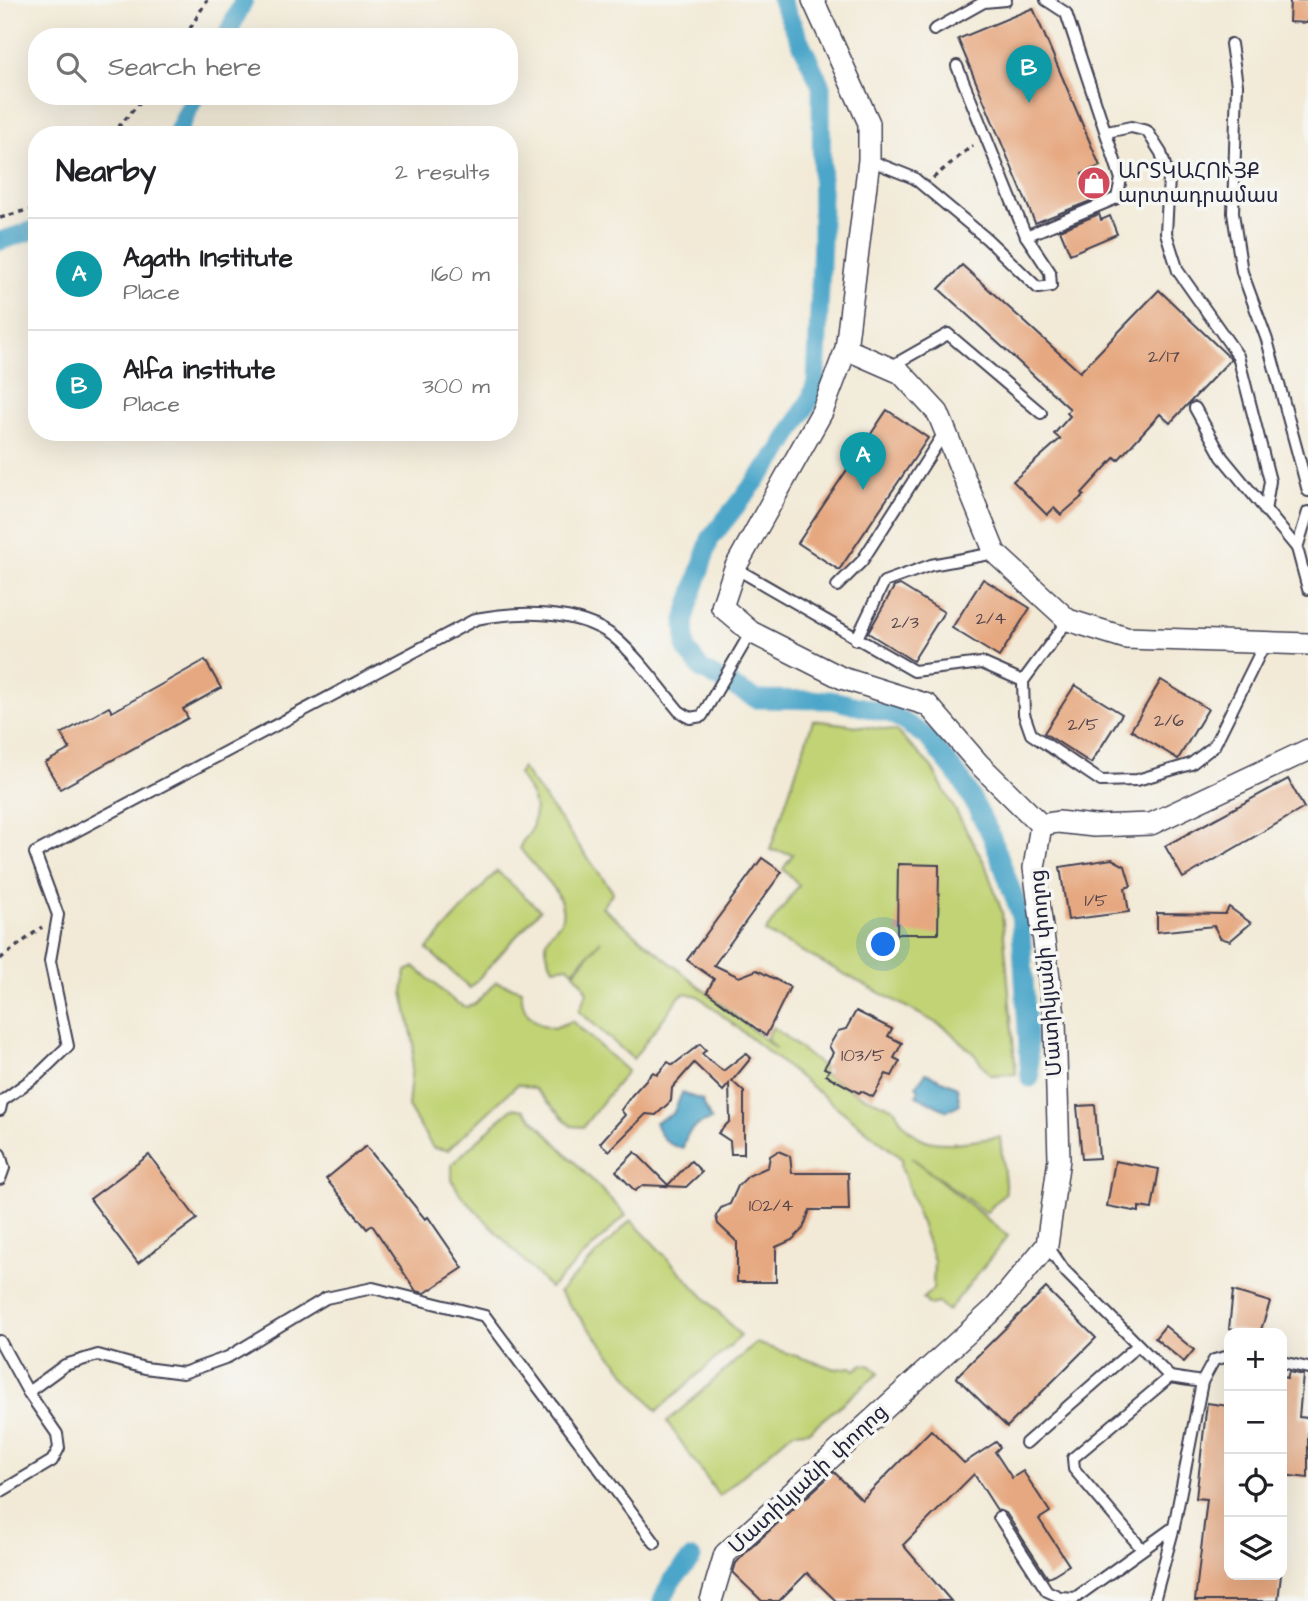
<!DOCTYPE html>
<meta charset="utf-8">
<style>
body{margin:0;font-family:"Architects Daughter","Noto Sans Armenian",sans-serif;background:#f2f2f2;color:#202124}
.controls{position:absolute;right:21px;bottom:21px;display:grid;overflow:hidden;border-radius:14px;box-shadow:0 7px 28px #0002}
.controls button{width:63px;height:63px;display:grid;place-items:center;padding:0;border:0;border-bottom:2px solid #e0e0e0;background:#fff;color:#202124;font:35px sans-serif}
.you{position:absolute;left:884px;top:945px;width:24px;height:24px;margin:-18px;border:5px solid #fff;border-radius:50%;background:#1a73e8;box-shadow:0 0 0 10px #1a73e833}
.badge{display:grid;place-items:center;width:46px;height:46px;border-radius:50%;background:#d1495b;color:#fff;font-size:23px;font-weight:700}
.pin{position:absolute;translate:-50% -58px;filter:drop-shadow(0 2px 4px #0008)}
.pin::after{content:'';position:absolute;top:37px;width:24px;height:21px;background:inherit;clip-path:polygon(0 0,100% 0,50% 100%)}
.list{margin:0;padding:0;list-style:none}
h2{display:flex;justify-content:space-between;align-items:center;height:91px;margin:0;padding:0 28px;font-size:30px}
h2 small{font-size:23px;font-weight:400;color:#757577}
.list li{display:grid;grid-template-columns:46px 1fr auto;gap:21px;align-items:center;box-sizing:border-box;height:112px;padding:0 28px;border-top:2px solid #e0e0e0}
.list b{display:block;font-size:26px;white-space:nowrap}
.list p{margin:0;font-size:23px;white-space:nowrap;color:#757577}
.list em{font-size:23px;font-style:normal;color:#757577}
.icon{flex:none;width:38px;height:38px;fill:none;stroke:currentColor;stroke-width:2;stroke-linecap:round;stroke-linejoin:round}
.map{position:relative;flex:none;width:1308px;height:1601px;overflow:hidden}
.search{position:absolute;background:#fff;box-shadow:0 7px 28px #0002;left:28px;top:28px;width:490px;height:77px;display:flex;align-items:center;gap:18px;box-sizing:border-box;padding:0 24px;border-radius:28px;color:#757577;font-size:26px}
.panel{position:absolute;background:#fff;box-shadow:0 7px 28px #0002;left:28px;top:126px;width:490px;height:315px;border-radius:28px}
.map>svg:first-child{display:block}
.green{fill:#c1d375;stroke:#727a58;stroke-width:2}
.water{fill:#4ba6c9;stroke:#366482;stroke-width:2}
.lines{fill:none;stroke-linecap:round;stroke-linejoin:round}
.canal{stroke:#4ba6c9;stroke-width:19}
.building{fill:#e6a880}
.lane-casing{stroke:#414052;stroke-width:14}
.street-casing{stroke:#414052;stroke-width:24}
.path{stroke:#414052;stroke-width:3.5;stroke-dasharray:5 5;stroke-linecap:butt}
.lane{stroke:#fff;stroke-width:10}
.street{stroke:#fff;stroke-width:21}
.labels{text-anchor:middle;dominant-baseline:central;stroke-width:7;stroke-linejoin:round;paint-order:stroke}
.number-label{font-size:18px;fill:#53444c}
.poi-label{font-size:21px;fill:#22223b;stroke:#f6f6f2;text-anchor:start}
.street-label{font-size:21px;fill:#22223b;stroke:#f6f6f2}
</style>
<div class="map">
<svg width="1308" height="1601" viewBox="0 0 1308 1601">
<rect width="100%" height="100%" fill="#f6f6f2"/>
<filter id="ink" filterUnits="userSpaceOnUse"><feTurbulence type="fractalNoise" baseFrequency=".0143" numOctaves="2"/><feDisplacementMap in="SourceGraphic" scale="14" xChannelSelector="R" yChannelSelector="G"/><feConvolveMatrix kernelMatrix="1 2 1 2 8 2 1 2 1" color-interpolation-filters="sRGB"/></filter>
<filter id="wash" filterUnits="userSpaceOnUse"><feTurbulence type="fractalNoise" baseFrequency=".00686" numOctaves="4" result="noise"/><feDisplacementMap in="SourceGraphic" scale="28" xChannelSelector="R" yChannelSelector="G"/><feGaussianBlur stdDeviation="1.57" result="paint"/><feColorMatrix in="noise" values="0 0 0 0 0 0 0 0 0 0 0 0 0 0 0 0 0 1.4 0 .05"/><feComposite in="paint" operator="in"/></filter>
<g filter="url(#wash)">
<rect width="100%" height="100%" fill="#f2ead7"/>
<!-- green -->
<g class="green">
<polygon points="813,720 896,731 931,766 985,864 1002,912 1016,1074 990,1075 975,1055 946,1028 765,932 799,885 783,869 793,854 770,850"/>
<path d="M522,768L613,892L602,907L776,1049L766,1039L773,1027L823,1067L824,1074L860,1095L894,1108C917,1157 955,1142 1000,1137L1006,1192L986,1213L911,1157L1008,1236L948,1311L939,1303L929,1305L923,1298L933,1289L934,1261L901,1166L902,1159L698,996L685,993L680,996L633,1059L579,1011L587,993L582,982L574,973L601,940L573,971L568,966L553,968C531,925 567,935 562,908C559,885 532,867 520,848C521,840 528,838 531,830C540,806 532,793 518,774Z"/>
<polygon points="497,871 540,910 470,988 427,949"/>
<path d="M415,967L455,1002L466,1007L475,1004L496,982L522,990C520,1011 533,1025 554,1028L572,1021L627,1071L583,1127L571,1126L535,1089L518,1084L448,1150L433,1148L408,1107L414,1044L403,992L406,971Z"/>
<polygon points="512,1108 524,1110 626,1215 550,1288 460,1194 452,1180 452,1164"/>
<polygon points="631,1220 741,1336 657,1411 559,1292"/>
<polygon points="756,1343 836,1369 851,1367 855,1370 863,1364 871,1366 879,1373 809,1431 793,1432 719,1496 667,1422"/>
</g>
<!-- water -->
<g class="water">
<polygon points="926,1073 957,1087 960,1104 947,1111 916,1096 919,1090 916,1086"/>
<path d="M682,1093L702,1100L711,1120C694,1125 686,1131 683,1148C667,1146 660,1137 655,1122L673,1114Z"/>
</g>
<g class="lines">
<!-- canal -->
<g class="canal">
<polyline points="781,0 821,86 822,240 816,382 810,400 779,452 710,539 685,618 686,649 702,670 756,699 832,700 892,714 927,737 963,782 991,835 1020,913 1030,1078"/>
<polyline points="226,37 244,0"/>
<polyline points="176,135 195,96"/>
<polyline points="0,241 37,229"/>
<polyline points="662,1601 672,1580 692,1558"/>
</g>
</g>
<g id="blocks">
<!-- building -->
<g class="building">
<polygon points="1290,0 1308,0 1308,23 1289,22"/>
<polygon points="1033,8 1100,166 1082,174 1093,200 1035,223 958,39"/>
<polygon points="1099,214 1101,220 1110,216 1117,234 1070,254 1060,230"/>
<polygon points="962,265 1080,372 1159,290 1231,359 1170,423 1160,414 1118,460 1115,457 1082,493 1084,495 1061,515 1054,508 1047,515 1013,481 1060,439 1054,434 1070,416 1067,413 1070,409 939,289"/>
<polygon points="887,410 928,438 839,570 798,543"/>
<polygon points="983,579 1030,608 999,657 952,628"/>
<polygon points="900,585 944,612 913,661 868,633 894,587"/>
<polygon points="205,660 221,688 183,709 188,718 60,789 45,763 70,749 61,734 109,707 112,712"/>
<polygon points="1161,680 1208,709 1178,759 1131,730"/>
<polygon points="1075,685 1122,714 1091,763 1044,733"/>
<polygon points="1288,779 1304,808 1183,878 1165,846"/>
<polygon points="762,858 782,872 714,965 739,977 757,970 790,987 766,1036 707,992 714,979 687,960"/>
<polygon points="1112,859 1125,866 1131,886 1125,888 1129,912 1068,920 1060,867"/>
<polygon points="898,864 939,865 938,934 897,934"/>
<polygon points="1229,907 1251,923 1230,941 1220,938 1214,926 1157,932 1157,913 1225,914"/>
<polygon points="856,1011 892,1029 888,1036 902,1043 894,1058 900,1061 892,1076 886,1074 873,1097 861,1091 859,1093 826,1075 829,1070 824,1068 833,1053 829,1046 838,1031 846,1029"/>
<polygon points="700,1044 706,1050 702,1054 723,1071 746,1053 751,1058 732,1081 744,1092 744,1154 731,1154 730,1141 718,1133 730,1121 729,1084 723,1091 694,1063 672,1088 671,1101 656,1115 646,1114 609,1151 600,1143 625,1115 621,1110 632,1095 653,1072 657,1075 668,1062 673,1065"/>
<polygon points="1095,1105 1099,1158 1082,1159 1077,1106"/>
<polygon points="366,1146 425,1219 428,1217 463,1268 425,1293 416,1291 372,1225 367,1229 326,1179"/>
<polygon points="778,1151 790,1156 792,1173 848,1173 849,1210 810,1210 803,1229 792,1240 776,1247 776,1282 737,1282 737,1242 718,1224 716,1216 721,1208 730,1204 738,1186 748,1176 768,1167 770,1156"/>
<polygon points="635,1152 668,1185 691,1161 702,1172 686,1187 643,1185 635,1191 616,1171"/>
<polygon points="149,1155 197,1219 138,1263 90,1199"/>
<polygon points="1115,1161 1159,1169 1152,1209 1139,1207 1139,1212 1107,1206"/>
<polygon points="1046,1288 1096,1338 1007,1427 956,1377"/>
<polygon points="1233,1291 1270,1302 1260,1333 1229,1329"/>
<polygon points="1165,1326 1194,1350 1184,1362 1155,1338"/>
<polygon points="1289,1372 1303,1375 1299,1417 1308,1418 1308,1478 1282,1475 1282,1377 1287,1378"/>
<polygon points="1207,1403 1229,1406 1229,1575 1281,1575 1278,1601 1195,1601 1207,1499 1196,1498"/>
<polygon points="931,1430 964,1463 996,1442 1000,1447 995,1452 1012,1478 1023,1471 1050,1512 1039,1519 1069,1565 1048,1578 1006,1513 997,1510 974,1474 903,1545 951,1601 836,1601 807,1573 779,1601 762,1601 733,1573 736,1563 746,1552 834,1472 862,1500"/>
</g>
</g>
</g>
<g filter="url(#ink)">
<use href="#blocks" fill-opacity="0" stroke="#414052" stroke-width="2"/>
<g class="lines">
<defs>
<g id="lane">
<polyline points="934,30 984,2 1006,0"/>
<polyline points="1231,44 1237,85 1233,213 1242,272 1267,340 1308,491"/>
<polyline points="1107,132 1131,127 1147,131 1161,153 1169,178 1166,233 1178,271 1238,356 1270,481 1265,511"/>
<polyline points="869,160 914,178 987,239 1038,288 1051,286 1050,272 1026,236 957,66"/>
<polyline points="1026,236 1117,198 1121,179 1066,13 1046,0"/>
<polyline points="888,368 948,334 1041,413"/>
<polyline points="1195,408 1222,457 1297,548"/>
<polyline points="1308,512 1297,548 1308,589"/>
<polyline points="735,568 914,671 982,663 1023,681"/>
<polyline points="837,586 862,561 944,433"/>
<polyline points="1068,620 1023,681 1024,714 1031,734 1101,781 1137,780 1191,764 1214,746 1265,643"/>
<polyline points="856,640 884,582 931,565 995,553"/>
<path d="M0,1110L2,1101L39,1074L68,1046L50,961L58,915L35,853L476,619C518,611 578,609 614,637C638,657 659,687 679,711L690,718L702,716L751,632"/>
<polyline points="0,1154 4,1168 0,1179"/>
<polyline points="1047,1245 1064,1270 1170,1377"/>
<polyline points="0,1341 28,1392 57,1434 59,1448 52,1461 0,1492"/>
<polyline points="1282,1362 1308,1368"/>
<polyline points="28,1392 65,1365 98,1355 145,1368 183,1373 228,1357 326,1298 373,1288 485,1316 655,1543"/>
<polyline points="1026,1443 1137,1346"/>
<polyline points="999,1517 1047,1591 1060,1597 1075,1598 1174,1527"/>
<polyline points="1142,1549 1074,1469 1073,1458 1170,1377 1202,1382"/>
<polyline points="1154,1601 1174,1527 1202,1382 1214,1360 1229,1356"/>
</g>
<g id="street">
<polyline points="813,0 869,123 869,160 846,349 822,412 735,568 722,607 751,632 842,678 928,705 979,764 1041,825"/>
<polyline points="846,349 901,373 938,413 995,553 1068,620 1126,638 1308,644"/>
<polyline points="1041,825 1058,822 1094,826 1151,824 1308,750"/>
<polyline points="711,1601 725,1554 995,1308 1047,1245 1059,1159 1055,1022 1034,868 1041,825"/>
</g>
</defs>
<!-- lane casing -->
<use href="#lane" class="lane-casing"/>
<!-- street casing -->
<use href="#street" class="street-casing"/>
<!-- path -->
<g class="path">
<polyline points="185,37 207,0"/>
<polyline points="111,135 146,96"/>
<polyline points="933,178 973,145"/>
<polyline points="0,218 37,207"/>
<polyline points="0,959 42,927"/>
</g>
<!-- lane -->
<use href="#lane" class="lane"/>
<!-- street -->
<use href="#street" class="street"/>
</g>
</g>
<!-- icons -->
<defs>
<symbol id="shop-disc" viewBox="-11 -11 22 22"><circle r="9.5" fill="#d1495b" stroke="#f6f6f2"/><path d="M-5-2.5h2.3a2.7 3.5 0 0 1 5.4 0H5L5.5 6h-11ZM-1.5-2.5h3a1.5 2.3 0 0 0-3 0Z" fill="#fff"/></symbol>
</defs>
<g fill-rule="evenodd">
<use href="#shop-disc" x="1075" y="164" width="38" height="38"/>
</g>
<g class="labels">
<!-- number labels -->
<g class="number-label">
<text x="1164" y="356">2/17</text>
<text x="991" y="618">2/4</text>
<text x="905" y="622">2/3</text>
<text x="1169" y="720">2/6</text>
<text x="1083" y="724">2/5</text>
<text x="1096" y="900">1/5</text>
<text x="863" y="1055">103/5</text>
<text x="771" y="1205">102/4</text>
</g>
<!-- poi labels -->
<g class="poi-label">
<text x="1118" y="171">ԱՐՏԿԱՀՈՒՅՔ<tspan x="1118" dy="24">արտադրամաս</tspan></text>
</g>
<!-- street labels -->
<g class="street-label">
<text transform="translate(1046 973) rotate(-95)">Մատիկյանի փողոց</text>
<text transform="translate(808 1479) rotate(-43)">Մատիկյանի փողոց</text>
</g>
</g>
</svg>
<div class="controls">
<button>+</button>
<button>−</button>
<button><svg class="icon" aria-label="locate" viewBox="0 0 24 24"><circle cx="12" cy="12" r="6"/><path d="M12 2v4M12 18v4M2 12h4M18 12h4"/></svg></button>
<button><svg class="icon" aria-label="layers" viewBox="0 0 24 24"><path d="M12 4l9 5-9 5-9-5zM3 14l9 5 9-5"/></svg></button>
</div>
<div class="you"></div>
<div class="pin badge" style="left:863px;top:490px;background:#0f9aa8">A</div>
<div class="pin badge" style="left:1029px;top:103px;background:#0f9aa8">B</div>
<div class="search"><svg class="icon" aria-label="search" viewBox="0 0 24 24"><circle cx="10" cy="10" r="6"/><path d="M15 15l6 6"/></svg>Search here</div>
<section class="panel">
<h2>Nearby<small>2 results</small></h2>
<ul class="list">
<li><span class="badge" style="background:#0f9aa8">A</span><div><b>Agath Institute</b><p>Place</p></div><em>160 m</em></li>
<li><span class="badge" style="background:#0f9aa8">B</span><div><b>Alfa institute</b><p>Place</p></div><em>300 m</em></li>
</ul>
</section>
</div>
